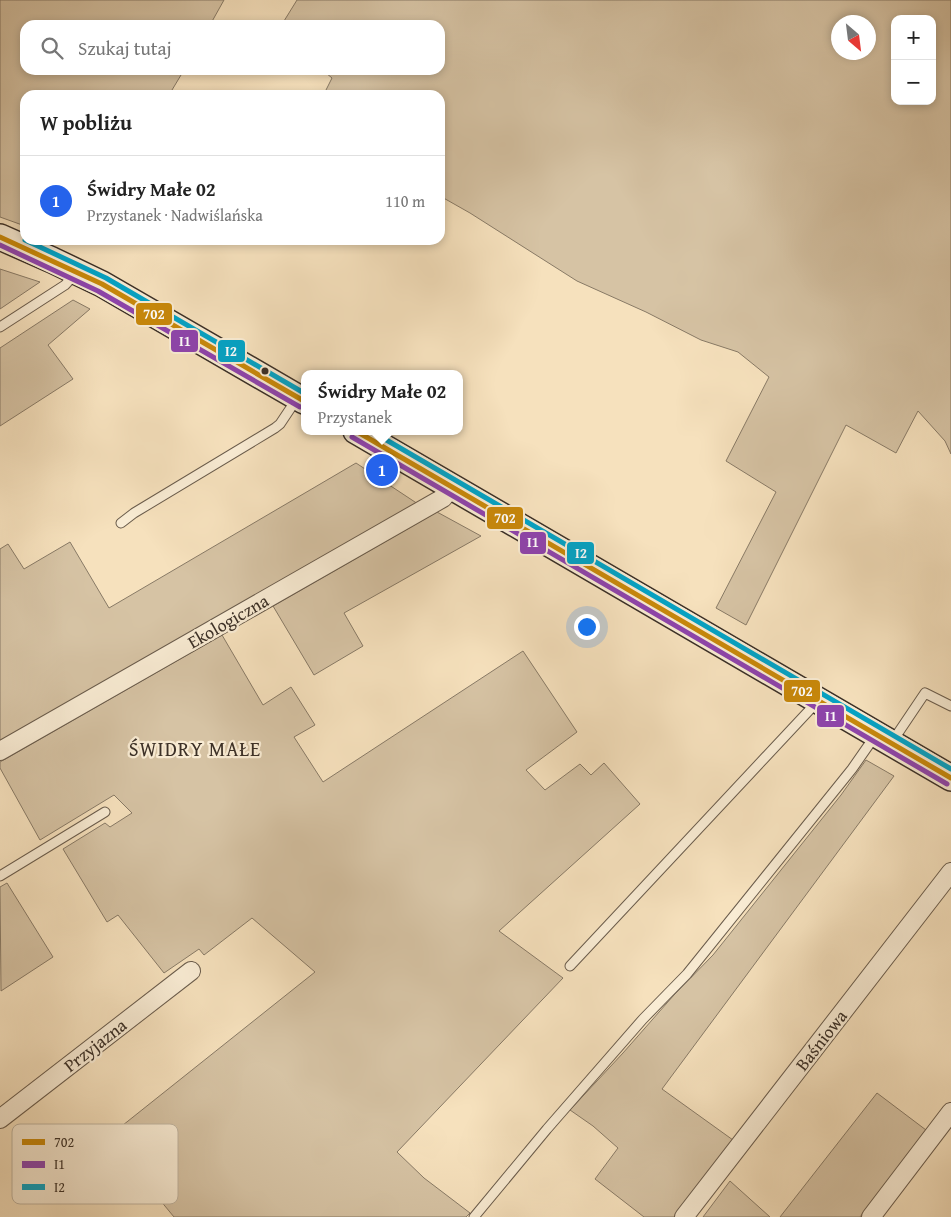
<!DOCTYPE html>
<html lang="pl">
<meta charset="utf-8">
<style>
body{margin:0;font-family:"Gentium Book Plus",serif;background:#f2f2f2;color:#222}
.controls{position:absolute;right:15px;top:15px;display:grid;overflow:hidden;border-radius:10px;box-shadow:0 2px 8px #0003}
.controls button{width:45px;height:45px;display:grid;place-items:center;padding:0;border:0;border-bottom:1px solid #e0e0e0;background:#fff;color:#222;font:25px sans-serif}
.compass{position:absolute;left:831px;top:15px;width:45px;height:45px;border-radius:50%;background:#fff;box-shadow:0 2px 8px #0003;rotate:152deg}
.you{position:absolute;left:586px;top:626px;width:18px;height:18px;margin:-12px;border:4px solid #fff;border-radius:50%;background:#1a73e8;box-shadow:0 0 0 8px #1a73e833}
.badge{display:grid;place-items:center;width:32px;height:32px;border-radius:50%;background:#2563eb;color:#fff;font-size:16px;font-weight:700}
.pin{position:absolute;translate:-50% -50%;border:2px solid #fff;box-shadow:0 1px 5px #0006}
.popup{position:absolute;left:301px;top:370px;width:162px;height:65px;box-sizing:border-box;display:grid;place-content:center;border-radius:10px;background:#fff;filter:drop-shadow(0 1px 4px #0005);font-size:16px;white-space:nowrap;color:#767676}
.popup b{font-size:19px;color:#222}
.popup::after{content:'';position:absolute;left:50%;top:100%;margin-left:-10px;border:10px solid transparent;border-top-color:#fff}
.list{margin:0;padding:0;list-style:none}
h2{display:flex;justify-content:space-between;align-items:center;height:65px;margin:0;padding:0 20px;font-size:21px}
h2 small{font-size:16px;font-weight:400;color:#767676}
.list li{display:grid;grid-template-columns:32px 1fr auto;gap:15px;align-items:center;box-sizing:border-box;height:90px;padding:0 20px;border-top:1px solid #e0e0e0}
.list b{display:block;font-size:19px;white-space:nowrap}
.list p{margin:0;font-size:16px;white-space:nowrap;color:#767676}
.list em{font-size:16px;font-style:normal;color:#767676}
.icon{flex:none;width:28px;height:28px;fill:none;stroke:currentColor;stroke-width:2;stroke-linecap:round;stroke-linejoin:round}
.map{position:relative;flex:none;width:951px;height:1217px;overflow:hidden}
.search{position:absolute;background:#fff;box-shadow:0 2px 8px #0003;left:20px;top:20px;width:425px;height:55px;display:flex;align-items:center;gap:12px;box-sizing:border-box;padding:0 18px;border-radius:15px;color:#767676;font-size:19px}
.panel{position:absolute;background:#fff;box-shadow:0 2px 8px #0003;left:20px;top:90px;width:425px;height:155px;border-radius:15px}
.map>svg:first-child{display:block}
.green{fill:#d6c3a4;stroke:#887a66;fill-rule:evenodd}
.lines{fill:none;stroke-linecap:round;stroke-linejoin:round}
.service-casing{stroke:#6a5c4c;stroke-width:11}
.minor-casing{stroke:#6a5c4c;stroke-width:20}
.secondary-casing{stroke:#3b3027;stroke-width:28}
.service{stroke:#f9ecd4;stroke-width:9}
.minor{stroke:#f9ecd4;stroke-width:18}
.secondary{stroke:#f9ecd4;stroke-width:25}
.bus-1-casing{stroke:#f9ecd4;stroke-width:9}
.bus-2-casing{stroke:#f9ecd4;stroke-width:9}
.bus-3-casing{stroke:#f9ecd4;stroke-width:9}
.bus-1{stroke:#c8880a;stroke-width:5}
.bus-2{stroke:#8e44ad;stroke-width:5}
.bus-3{stroke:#03a3c6;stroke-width:5}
.bus-dot{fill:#3b3027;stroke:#f9ecd4;stroke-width:2}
.labels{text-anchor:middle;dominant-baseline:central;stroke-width:4.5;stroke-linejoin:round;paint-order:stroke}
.street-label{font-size:18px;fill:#3b3027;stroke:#f9ecd4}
.quarter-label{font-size:20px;letter-spacing:1px;fill:#3b3027;stroke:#f9ecd4}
.key{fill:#f9ecd4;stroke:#c0b4a0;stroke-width:1}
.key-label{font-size:14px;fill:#3b3027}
.line-badge{stroke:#f9ecd4;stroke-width:2}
.badge-label{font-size:14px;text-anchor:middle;font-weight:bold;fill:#fff}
</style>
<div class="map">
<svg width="951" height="1217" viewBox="0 0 951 1217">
<rect width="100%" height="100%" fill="#f6e1bd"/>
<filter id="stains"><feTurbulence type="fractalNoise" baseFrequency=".004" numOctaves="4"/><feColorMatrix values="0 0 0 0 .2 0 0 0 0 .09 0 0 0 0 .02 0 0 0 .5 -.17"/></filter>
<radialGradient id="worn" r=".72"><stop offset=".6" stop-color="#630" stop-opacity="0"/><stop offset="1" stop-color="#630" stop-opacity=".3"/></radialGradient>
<!-- green -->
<g class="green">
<polygon points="0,0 224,0 210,25 25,25 25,70 184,70 169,95 25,95 25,226 0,217"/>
<path d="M297,0H951V454L945,441L918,411L896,453L846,425L746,625L716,608L776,492L726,461L769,377L738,352L701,340L646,312L577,281L470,213L440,196V95H329L325,92L332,78L326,73V70H440V25H287L284,21ZM895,19H932V101H895ZM838,22H868V52H838Z"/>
<polygon points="0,269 40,282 0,309"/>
<polygon points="73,300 90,309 48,345 73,379 0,426 0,348"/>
<polygon points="356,463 421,506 0,744 0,549 8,544 24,569 70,542 109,608"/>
<polygon points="437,512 481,536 344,613 363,646 314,675 273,606"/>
<polygon points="222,635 263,705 291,687 315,725 294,737 323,782 523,651 577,732 526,770 545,790 580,764 591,775 604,763 640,804 499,931 563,978 397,1152 424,1178 470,1213 466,1217 174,1217 108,1137 315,972 252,918 204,955 199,949 164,973 118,915 107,922 63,849 105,823 110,827 132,813 114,795 40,840 0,768 0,762"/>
<polygon points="866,760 894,776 662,1089 733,1140 674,1217 644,1217 595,1179 618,1148 593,1126 570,1110 623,1053 674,995 713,955 841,795"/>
<polygon points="7,883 53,957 1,991 0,887"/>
<polygon points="877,1093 926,1130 860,1217 780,1217"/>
<polygon points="730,1181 770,1217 703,1217"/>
</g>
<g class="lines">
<defs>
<g id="service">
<polyline points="0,327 65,285 75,274"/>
<polyline points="121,523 134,513 275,428 280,424 296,400"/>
<polyline points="892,742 925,693 951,706"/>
<polyline points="0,876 105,812"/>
<polyline points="570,966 817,702"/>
<polyline points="474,1217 547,1129 643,1019 687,974 852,769 875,736"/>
</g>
<g id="minor">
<polyline points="0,751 443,498 452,487"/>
<polyline points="0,1119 191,971"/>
<polyline points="684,1217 951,872"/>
<polyline points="871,1217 951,1112"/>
</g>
<g id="secondary">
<polyline points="0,237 52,260 102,284 304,401"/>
<polyline points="356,431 951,778"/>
</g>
</defs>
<!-- service casing -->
<use href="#service" class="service-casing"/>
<!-- minor casing -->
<use href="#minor" class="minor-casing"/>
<!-- secondary casing -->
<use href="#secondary" class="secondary-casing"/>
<!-- service -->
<use href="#service" class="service"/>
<!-- minor -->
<use href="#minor" class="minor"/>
<!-- secondary -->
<use href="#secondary" class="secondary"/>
<defs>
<g id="bus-1">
<polyline points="0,237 102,284 304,401"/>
<polyline points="356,431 951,778"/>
</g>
<g id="bus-2">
<polyline points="0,245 98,291 300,407"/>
<polyline points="352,437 947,784"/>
</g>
<g id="bus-3">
<polyline points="25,240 106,278 304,393"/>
<polyline points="371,431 951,769"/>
</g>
</defs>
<!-- bus-1 casing -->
<use href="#bus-1" class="bus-1-casing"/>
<!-- bus-2 casing -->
<use href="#bus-2" class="bus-2-casing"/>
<!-- bus-3 casing -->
<use href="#bus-3" class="bus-3-casing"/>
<!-- bus-1 -->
<use href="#bus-1" class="bus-1"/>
<!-- bus-2 -->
<use href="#bus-2" class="bus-2"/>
<!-- bus-3 -->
<use href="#bus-3" class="bus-3"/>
</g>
<!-- markers -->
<circle class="bus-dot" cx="265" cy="371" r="4.5"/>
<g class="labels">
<!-- street labels -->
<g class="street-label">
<text transform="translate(228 621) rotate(-30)">Ekologiczna</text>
<text transform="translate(821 1040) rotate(-52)">Baśniowa</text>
<text transform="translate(95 1045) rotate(-38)">Przyjazna</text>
</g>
<!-- quarter labels -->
<g class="quarter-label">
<text x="195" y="748">ŚWIDRY MAŁE</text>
</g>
</g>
<!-- legend -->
<rect x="12" y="1124" width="166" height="80" rx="8" class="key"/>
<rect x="22" y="1139" width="23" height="6" fill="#c8880a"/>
<rect x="22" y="1161" width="23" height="7" fill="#8e44ad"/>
<rect x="22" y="1184" width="23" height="6" fill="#03a3c6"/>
<g class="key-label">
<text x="54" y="1147">702</text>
<text x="54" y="1169">I1</text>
<text x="54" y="1192">I2</text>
</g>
<g class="line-badge">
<rect x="135" y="302" width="38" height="24" rx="5" fill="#c8880a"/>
<rect x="170" y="329" width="29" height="24" rx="5" fill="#8e44ad"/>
<rect x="217" y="339" width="29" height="24" rx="5" fill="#03a3c6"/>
<rect x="486" y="506" width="38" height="24" rx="5" fill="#c8880a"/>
<rect x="519" y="531" width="28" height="24" rx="5" fill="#8e44ad"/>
<rect x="566" y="541" width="29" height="24" rx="5" fill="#03a3c6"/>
<rect x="783" y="679" width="38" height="24" rx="5" fill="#c8880a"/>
<rect x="816" y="704" width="29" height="24" rx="5" fill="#8e44ad"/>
</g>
<g class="badge-label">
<text x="154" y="319">702</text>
<text x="185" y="346">I1</text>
<text x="231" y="356">I2</text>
<text x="505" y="523">702</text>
<text x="533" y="547">I1</text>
<text x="581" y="558">I2</text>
<text x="802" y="696">702</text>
<text x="831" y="721">I1</text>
</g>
<rect width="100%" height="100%" filter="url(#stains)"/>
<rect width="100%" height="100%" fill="url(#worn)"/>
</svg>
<div class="controls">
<button>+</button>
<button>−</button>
</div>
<svg class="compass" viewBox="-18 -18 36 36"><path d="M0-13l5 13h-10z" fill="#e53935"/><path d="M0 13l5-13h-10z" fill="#767676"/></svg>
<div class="you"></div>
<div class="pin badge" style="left:382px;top:470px">1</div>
<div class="popup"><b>Świdry Małe 02</b>Przystanek</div>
<div class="search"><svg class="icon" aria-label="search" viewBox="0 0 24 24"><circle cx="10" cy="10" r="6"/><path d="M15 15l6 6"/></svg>Szukaj tutaj</div>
<section class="panel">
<h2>W pobliżu<small></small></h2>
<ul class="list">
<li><span class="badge">1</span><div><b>Świdry Małe 02</b><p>Przystanek · Nadwiślańska</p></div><em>110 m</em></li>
</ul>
</section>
</div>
